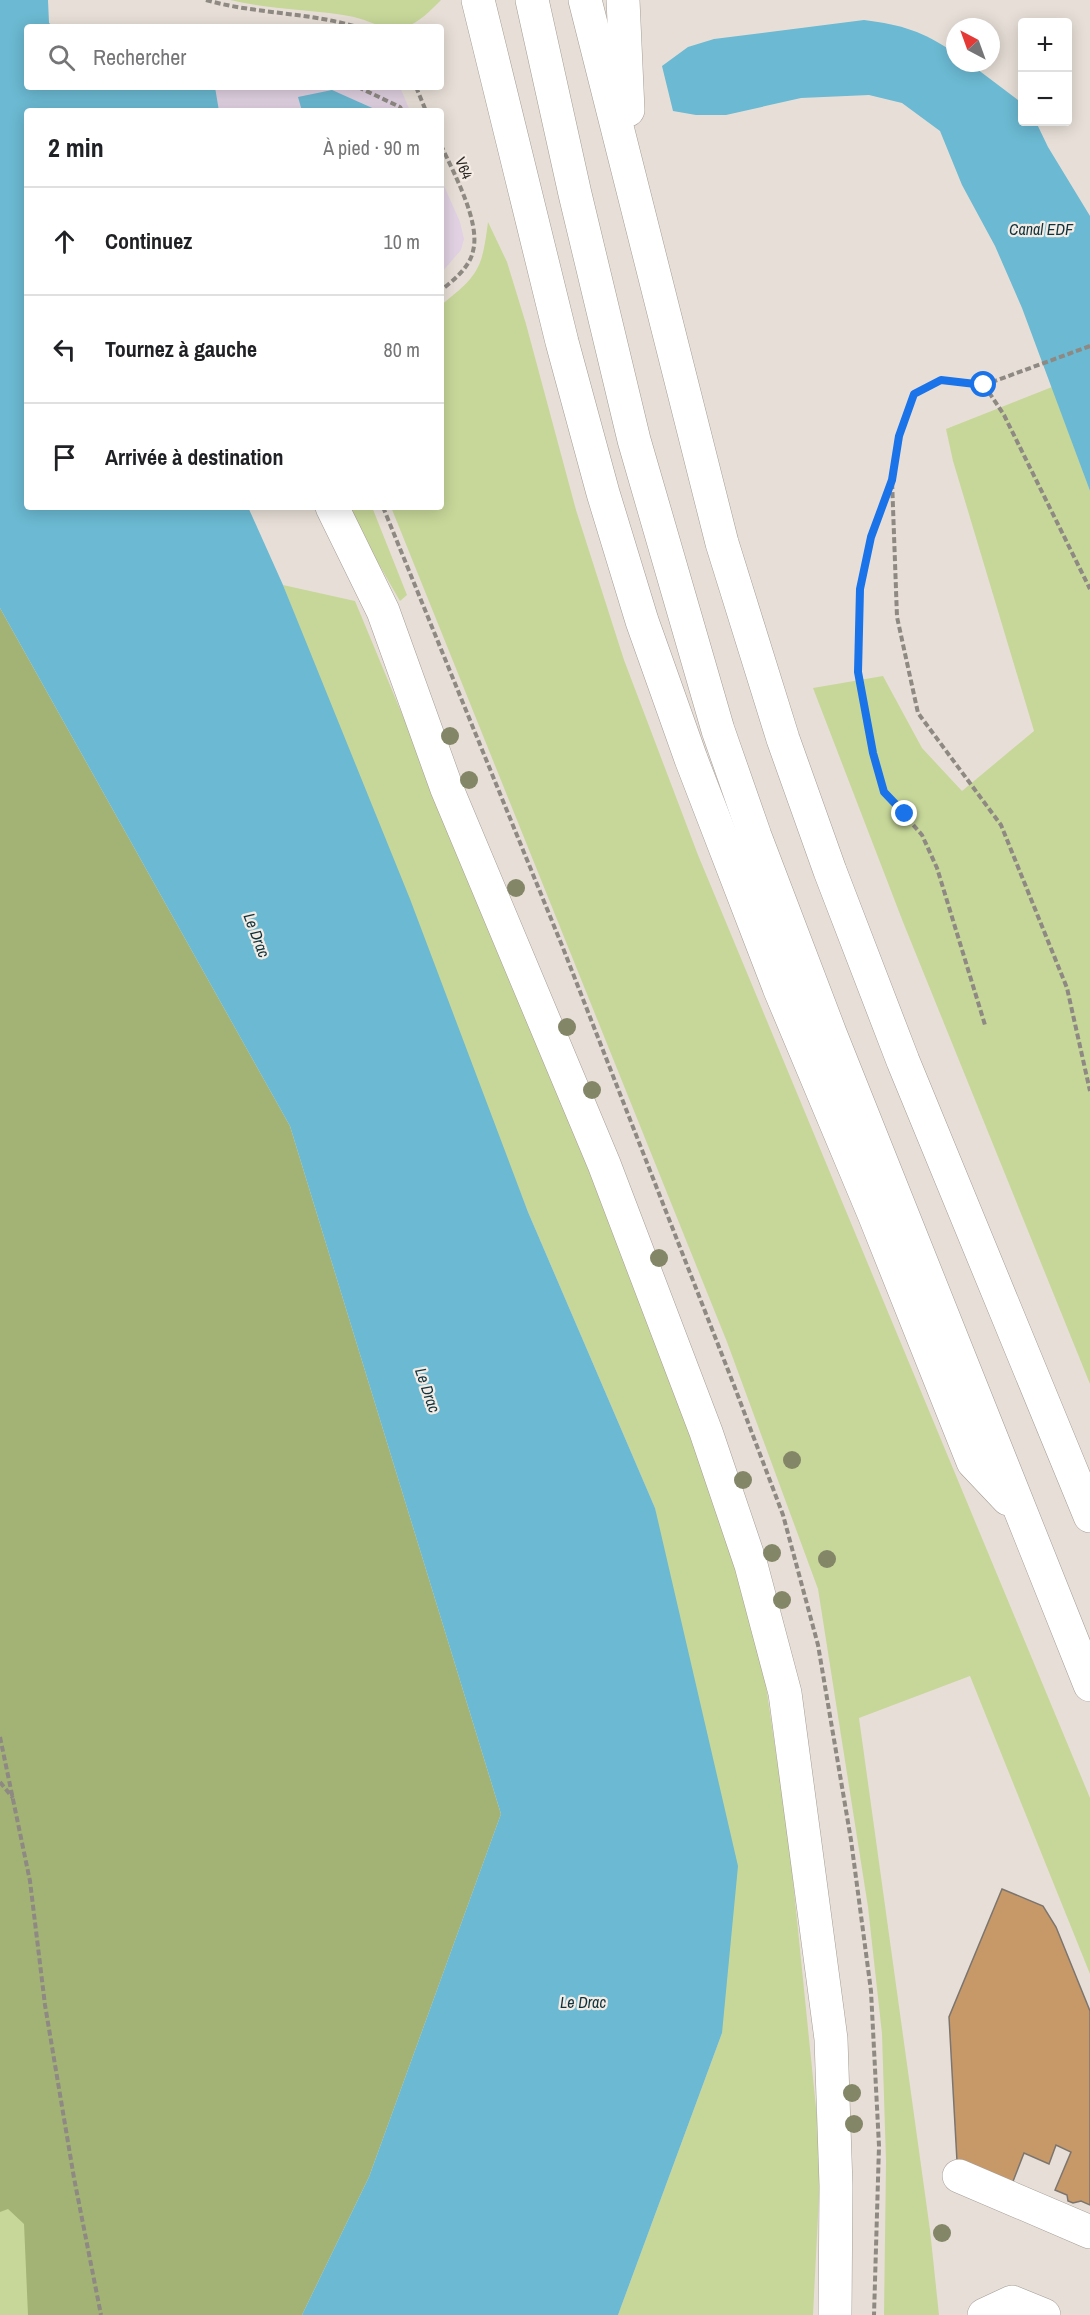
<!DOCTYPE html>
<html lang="fr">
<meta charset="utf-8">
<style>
body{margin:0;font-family:"Archivo Narrow",sans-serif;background:#f2f2f2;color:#202124}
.controls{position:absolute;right:18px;top:18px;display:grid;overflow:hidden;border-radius:6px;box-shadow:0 3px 15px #0003}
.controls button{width:54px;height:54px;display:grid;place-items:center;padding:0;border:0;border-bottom:2px solid #e0e0e0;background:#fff;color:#202124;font:30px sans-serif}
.compass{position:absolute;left:946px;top:18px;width:54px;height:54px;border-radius:50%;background:#fff;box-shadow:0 3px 15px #0003;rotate:319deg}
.stop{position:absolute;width:18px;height:18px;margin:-14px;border:4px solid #1a73e8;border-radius:50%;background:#fff}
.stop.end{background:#1a73e8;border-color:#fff;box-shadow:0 2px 6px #0008}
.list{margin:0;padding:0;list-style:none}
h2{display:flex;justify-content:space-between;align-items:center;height:78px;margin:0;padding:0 24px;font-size:26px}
h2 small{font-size:20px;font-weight:400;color:#757577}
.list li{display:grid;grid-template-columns:39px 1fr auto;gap:18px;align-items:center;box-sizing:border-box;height:108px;padding:0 24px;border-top:2px solid #e0e0e0}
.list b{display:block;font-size:22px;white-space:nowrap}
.list em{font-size:20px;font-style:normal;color:#757577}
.icon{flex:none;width:33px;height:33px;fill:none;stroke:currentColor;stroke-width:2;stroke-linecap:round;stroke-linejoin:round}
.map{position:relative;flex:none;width:1090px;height:2315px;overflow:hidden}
.search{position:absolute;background:#fff;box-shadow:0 3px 15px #0003;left:24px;top:24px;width:420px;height:66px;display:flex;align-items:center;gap:15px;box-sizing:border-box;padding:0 21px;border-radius:6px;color:#757577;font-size:22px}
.panel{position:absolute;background:#fff;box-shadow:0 3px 15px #0003;left:24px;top:108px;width:420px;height:402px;border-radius:6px}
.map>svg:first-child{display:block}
.industrial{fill:#e1d1e2}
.green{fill:#c7d799}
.forest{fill:#a3b376}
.water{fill:#6bb9d2}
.building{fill:#c79969;stroke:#7c756e;stroke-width:1.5}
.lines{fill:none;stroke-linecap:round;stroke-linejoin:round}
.minor-casing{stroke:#a49c95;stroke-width:34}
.highway-casing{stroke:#a49c95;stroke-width:34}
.path{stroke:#8e8983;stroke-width:4;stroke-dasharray:6 3;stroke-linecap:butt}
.minor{stroke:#fff;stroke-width:33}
.highway{stroke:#fff;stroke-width:33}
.tree{fill:#848668}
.route{stroke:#1a73e8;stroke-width:8}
.labels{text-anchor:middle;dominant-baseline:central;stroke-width:4.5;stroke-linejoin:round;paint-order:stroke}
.street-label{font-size:15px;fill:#2c2926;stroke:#f4ece4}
.water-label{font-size:16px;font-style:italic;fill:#0e333e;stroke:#f4ece4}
</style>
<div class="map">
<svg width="1090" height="2315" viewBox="0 0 1090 2315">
<rect width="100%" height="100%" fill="#e7dfd7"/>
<!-- industrial -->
<g class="industrial">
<polygon points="215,87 400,87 410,111 219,111"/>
<polygon points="441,179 460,222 464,239 461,250 441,273"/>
</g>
<!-- green -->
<g class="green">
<path d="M230,0H441C431,10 418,24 404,27C385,31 371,21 354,17C313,9 270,10 230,0Z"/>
<path d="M488,222L507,262L526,324L576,510L624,660L698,855L1090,1798V1974L970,1676L859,1718L930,2230L939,2315H884L886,2161L882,2034L868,1907L818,1589L727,1342L391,507H441V305C479,275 482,269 488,222Z"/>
<polygon points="1052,387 1090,491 1090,1384 903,922 813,688 883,676 922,748 962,791 1034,731 953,461 946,429"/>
<polygon points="346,507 372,507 407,595 400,601"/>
<polygon points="283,585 355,601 596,1181 713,1486 761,1652 789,1841 821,2157 813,2315 618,2315 722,2033 655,1508 528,1212"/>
<polygon points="0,1905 73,2315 0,2315"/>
</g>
<!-- forest -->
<polygon class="forest" points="0,608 290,1126 501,1814 369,2177 302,2315 28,2315 24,2224 8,2209 0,2212"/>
<!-- water -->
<g class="water">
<polygon points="0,0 48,0 49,23 54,27 27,27 27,87 215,87 219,111 27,111 27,507 248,507 283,585 410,899 528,1212 655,1508 738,1866 722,2033 618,2315 302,2315 369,2177 501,1814 290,1126 0,608"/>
<path d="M864,20C903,25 922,31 955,53V63H969L1022,103V122H1036L1048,147L1090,216V491L1022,308L995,246L962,185L940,131L902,103L869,95L801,98L726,115H696L673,111L662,66L688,47L714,39Z"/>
<polygon points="332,90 379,111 302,111 298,97"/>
</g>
<!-- building -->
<polygon class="building" points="1002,1889 1043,1906 1056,1927 1090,2011 1090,2205 1081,2201 1073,2203 1068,2201 1067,2195 1055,2190 1071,2152 1056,2145 1049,2164 1024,2153 1012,2184 957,2161 949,2017"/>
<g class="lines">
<defs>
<g id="minor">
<polyline points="332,507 383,611 447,789 604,1164 706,1432 751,1565 785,1693 831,2039 836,2186 835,2315"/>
<polyline points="959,2176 1090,2232"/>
<polyline points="984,2315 1012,2302 1044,2315"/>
</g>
<g id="highway">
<polyline points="478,0 562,342 603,493 642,621 691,759 780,990 874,1214 973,1462 1008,1499"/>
<polyline points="532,0 575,194 634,440 718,730 755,836 830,1033 1090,1685"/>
<polyline points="585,0 722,543 783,739 830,871 903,1061 1090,1516"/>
<polyline points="623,0 628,110"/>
</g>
</defs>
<!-- minor casing -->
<use href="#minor" class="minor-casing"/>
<!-- highway casing -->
<use href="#highway" class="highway-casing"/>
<!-- path -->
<g class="path">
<path d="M206,0C255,14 308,12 357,27"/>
<polyline points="358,87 400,107 402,111"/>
<polyline points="416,87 426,111"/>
<path d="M441,145C453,172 481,222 473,251C470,267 453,281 441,290"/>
<polyline points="1090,346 984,385 941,380 914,394 899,436 892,480 897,617 918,713 1001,825 1067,988 1090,1091"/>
<polyline points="984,385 1004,415 1090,589"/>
<polyline points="891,484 871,537 860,589 858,672 873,753 884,792 922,835 937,868 985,1025"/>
<polyline points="383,507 563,948 735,1388 783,1515 818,1645 851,1840 871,1991 879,2146 874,2315"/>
<polyline points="0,1737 30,1881 45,2005 74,2178 101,2315"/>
<polyline points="0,1782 13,1798"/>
</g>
<!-- minor -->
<use href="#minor" class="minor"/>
<!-- highway -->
<use href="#highway" class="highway"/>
</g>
<!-- trees -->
<g class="tree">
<circle cx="450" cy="736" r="9"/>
<circle cx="469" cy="780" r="9"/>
<circle cx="516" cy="888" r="9"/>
<circle cx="567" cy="1027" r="9"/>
<circle cx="592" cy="1090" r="9"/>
<circle cx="659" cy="1258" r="9"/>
<circle cx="792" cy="1460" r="9"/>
<circle cx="743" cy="1480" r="9"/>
<circle cx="772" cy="1553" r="9"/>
<circle cx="827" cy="1559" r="9"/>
<circle cx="782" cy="1600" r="9"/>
<circle cx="852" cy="2093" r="9"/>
<circle cx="854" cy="2124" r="9"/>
<circle cx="942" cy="2233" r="9"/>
</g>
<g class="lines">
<!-- route -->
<polyline class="route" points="905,814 884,792 873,753 858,672 860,589 871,537 892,480 899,436 914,394 941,380 984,385"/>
</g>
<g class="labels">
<!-- street labels -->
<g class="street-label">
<text transform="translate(464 168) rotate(67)">V64</text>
</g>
<!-- water labels -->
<g class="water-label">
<text x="1041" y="229">Canal EDF</text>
<text transform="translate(257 935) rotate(69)">Le Drac</text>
<text transform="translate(428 1390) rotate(71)">Le Drac</text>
<text x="583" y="2002">Le Drac</text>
</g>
</g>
</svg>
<div class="controls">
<button>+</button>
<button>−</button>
</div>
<svg class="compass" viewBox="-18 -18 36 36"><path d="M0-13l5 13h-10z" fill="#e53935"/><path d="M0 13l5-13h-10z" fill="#757577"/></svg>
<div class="stop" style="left:984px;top:385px"></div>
<div class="stop end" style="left:905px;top:814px"></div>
<div class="search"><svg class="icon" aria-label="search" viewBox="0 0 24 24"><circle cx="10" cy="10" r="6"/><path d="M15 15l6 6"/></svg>Rechercher</div>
<section class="panel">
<h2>2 min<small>À pied · 90 m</small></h2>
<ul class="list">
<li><svg class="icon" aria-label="ahead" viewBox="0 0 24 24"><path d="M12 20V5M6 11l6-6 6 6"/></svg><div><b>Continuez</b></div><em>10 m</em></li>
<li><svg class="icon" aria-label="left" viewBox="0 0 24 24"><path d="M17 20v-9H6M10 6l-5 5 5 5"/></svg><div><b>Tournez à gauche</b></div><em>80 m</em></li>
<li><svg class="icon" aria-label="arrive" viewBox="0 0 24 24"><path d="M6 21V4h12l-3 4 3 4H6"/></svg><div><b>Arrivée à destination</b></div></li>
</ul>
</section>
</div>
